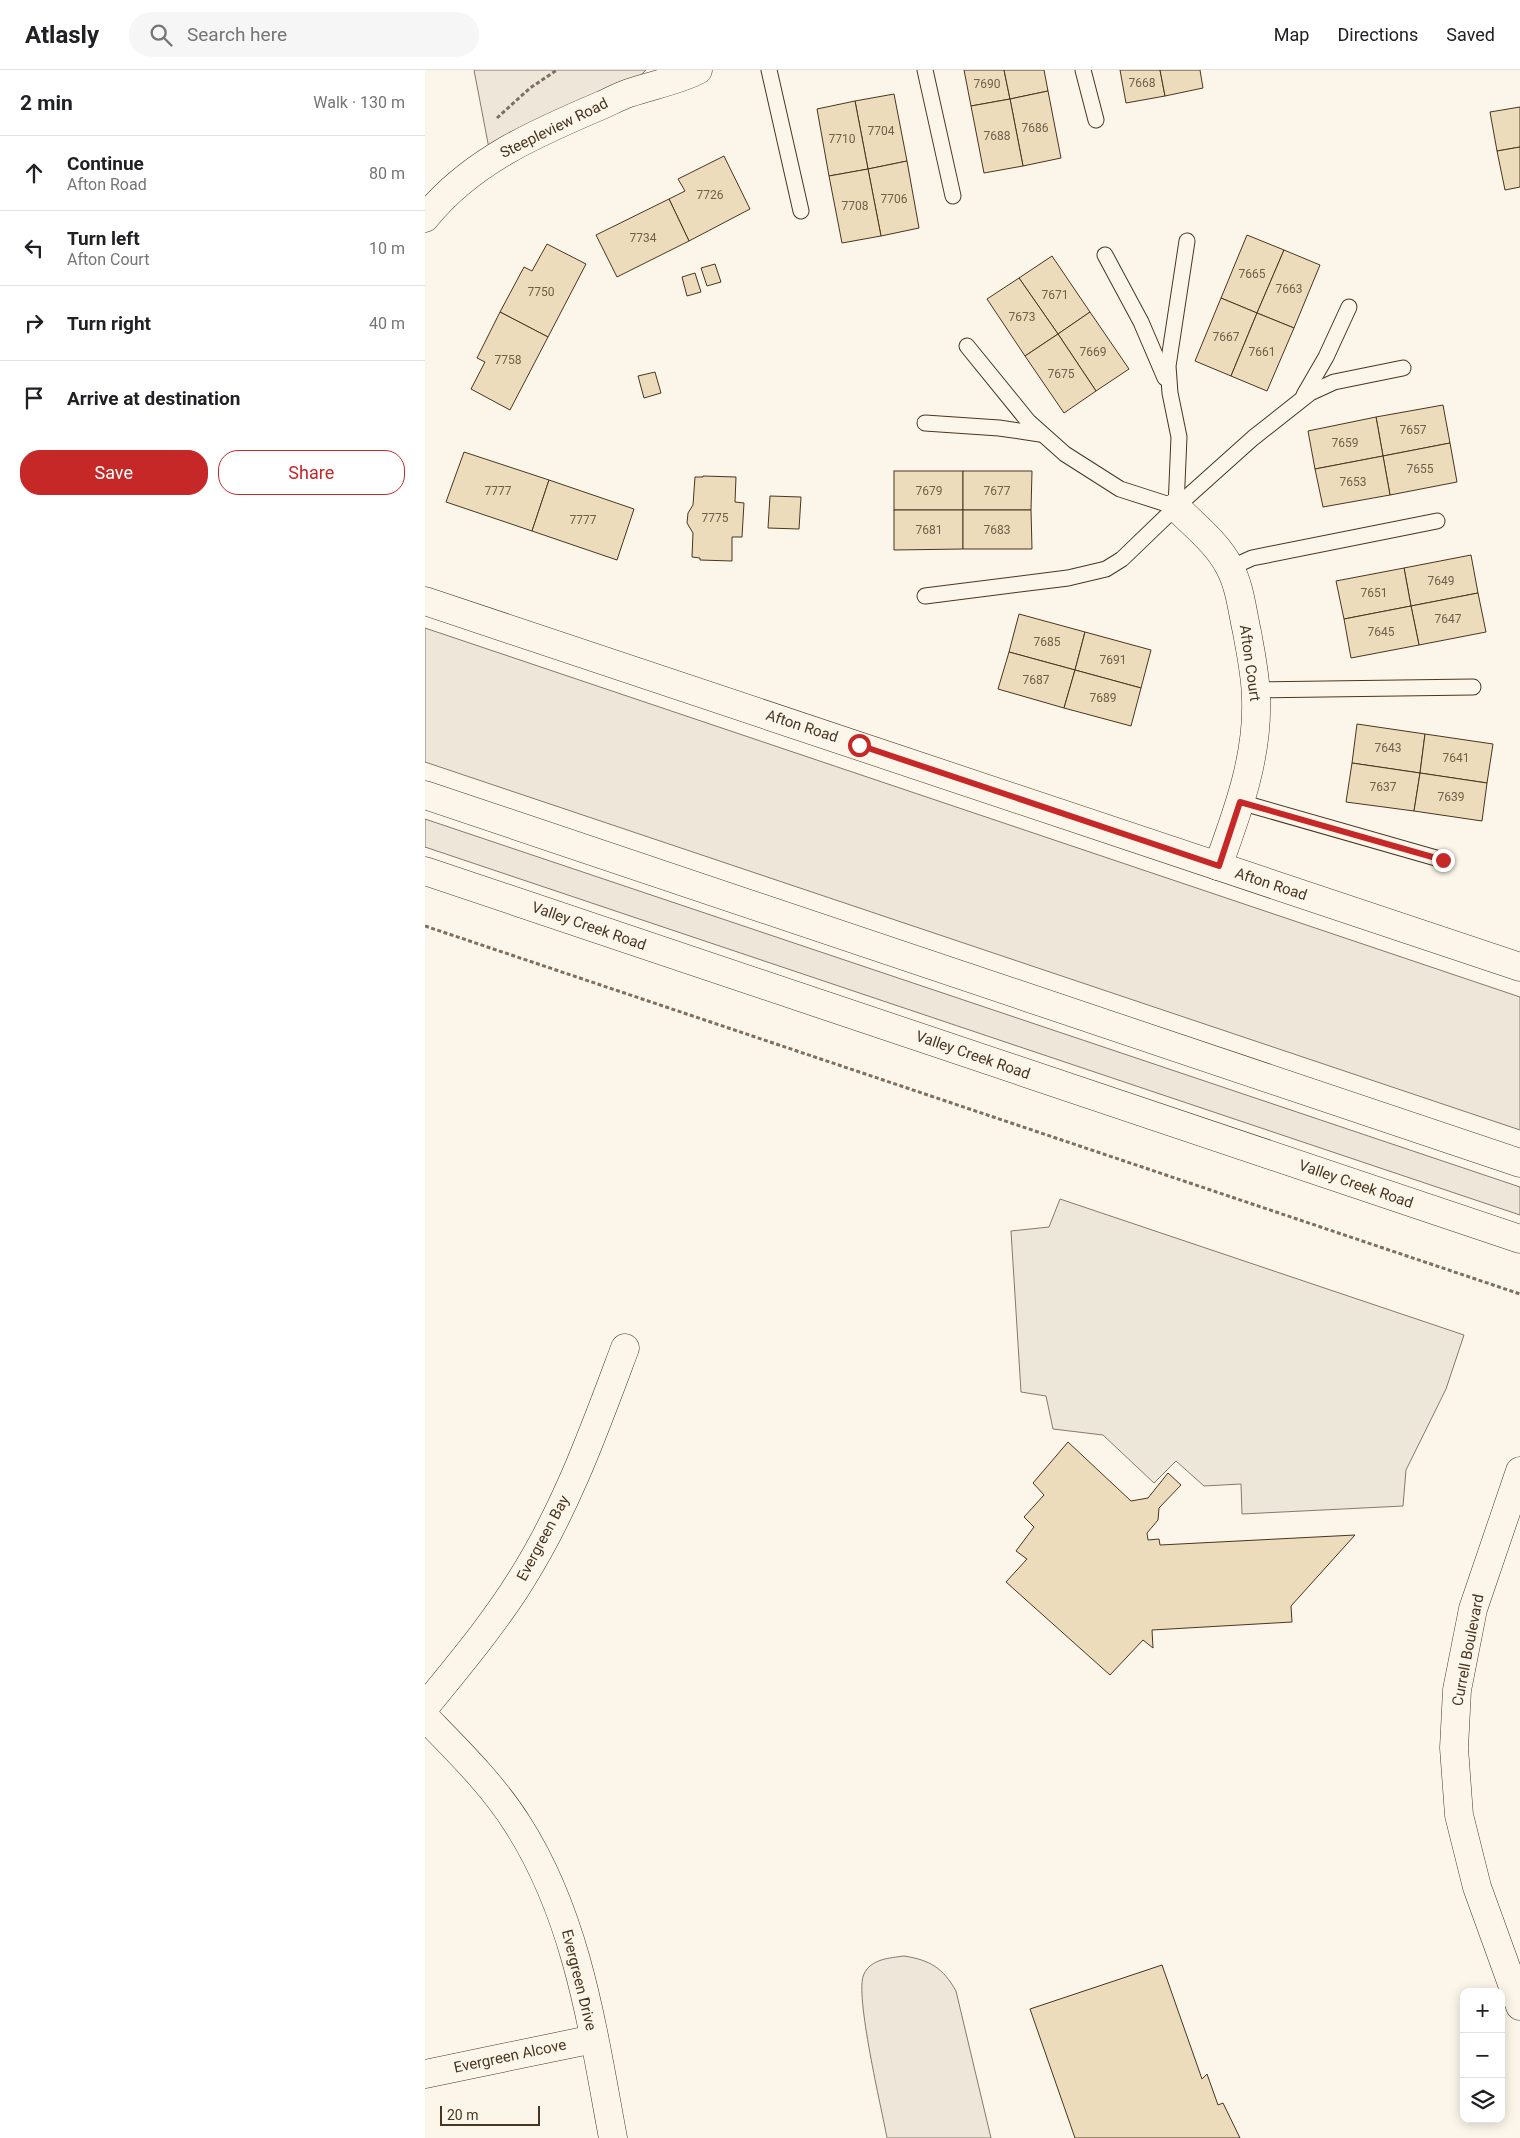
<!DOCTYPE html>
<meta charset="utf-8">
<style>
body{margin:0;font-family:Roboto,sans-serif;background:#f6f6f6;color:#202124}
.controls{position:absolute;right:15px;bottom:15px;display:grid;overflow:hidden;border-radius:10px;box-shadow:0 2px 12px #0003}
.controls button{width:45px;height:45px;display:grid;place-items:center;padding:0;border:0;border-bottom:1px solid #e0e0e0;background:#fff;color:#202124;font:25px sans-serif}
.scale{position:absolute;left:15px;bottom:12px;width:100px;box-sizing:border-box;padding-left:5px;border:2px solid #4a3520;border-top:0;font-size:14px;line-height:18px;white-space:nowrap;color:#4a3520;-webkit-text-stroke:4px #fbf6e9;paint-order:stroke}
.stop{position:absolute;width:15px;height:15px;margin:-11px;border:4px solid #c62828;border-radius:50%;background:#fff}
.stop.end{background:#c62828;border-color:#fff;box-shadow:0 1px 5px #0008}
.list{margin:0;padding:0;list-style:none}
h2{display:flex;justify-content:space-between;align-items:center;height:65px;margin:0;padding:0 20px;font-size:21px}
h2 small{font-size:16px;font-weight:400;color:#757577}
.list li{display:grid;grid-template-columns:32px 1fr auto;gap:15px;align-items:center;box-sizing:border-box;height:75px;padding:0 20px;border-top:1px solid #e0e0e0}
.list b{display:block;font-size:19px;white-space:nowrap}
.list p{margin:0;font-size:16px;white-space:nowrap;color:#757577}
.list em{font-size:16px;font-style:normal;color:#757577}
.actions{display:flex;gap:10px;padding:15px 20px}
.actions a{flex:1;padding:11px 0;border:1px solid #c62828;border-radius:20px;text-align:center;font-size:18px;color:#c62828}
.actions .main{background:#c62828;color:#fff}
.icon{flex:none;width:28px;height:28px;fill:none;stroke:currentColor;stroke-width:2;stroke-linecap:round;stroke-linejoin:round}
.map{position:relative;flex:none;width:1095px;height:2068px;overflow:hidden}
header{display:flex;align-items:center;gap:30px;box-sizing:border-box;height:70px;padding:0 25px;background:#fff;border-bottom:1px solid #e0e0e0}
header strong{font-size:24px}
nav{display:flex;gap:28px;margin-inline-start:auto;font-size:18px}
.search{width:350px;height:45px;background:#f6f6f6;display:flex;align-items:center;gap:12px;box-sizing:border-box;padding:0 18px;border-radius:28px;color:#757577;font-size:19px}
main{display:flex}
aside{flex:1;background:#fff}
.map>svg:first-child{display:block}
.green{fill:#ede6d9;stroke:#887966}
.parking{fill:#ede7d9;stroke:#887966}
.building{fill:#ecdcbc;stroke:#4a3520}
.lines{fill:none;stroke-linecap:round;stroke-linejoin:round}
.service-casing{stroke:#4a3520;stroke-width:17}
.minor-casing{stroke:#4a3520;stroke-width:29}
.tertiary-casing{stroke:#4a3520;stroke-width:29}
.secondary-casing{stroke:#4a3520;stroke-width:29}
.path{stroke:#7f6f5c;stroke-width:3;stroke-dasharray:4 2.5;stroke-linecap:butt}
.service{stroke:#fbf6e9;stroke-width:15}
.minor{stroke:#fbf6e9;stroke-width:28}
.tertiary{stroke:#fbf6e9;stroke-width:28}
.secondary{stroke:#fbf6e9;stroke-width:28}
.route{stroke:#c62828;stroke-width:6}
.labels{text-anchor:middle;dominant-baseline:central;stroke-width:4;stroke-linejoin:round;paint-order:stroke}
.number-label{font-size:12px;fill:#725f47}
.street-label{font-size:15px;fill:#4a3520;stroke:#fbf6e9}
</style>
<header>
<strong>Atlasly</strong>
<div class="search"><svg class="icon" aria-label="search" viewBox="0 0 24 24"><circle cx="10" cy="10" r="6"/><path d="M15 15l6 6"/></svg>Search here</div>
<nav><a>Map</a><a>Directions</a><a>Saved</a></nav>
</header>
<main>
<aside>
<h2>2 min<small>Walk · 130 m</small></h2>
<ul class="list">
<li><svg class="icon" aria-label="ahead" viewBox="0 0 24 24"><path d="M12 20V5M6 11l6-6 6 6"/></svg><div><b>Continue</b><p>Afton Road</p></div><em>80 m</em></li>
<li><svg class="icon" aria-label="left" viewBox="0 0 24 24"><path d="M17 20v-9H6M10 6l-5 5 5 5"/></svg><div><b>Turn left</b><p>Afton Court</p></div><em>10 m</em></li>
<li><svg class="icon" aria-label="right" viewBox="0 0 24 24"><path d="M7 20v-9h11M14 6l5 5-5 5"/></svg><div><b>Turn right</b></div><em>40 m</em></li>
<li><svg class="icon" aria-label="arrive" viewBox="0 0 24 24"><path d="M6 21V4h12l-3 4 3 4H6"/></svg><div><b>Arrive at destination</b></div></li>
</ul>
<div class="actions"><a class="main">Save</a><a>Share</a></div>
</aside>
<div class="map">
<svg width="1095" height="2068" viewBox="0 0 1095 2068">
<rect width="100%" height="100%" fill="#fbf6e9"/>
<!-- green -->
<g class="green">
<polygon points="49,0 221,0 192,28 66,89"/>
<polygon points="0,558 1095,927 1095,1060 0,692"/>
<polygon points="0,749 1095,1117 1095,1145 0,777"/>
<path d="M479,1886C505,1890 518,1898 531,1921L566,2068H462C457,2040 429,1923 439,1904C446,1889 464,1888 479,1886Z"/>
</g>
<!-- parking -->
<polygon class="parking" points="635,1129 1039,1265 1021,1319 981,1400 978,1436 817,1444 816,1414 779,1416 751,1391 729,1413 678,1365 628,1359 621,1326 596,1322 586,1161 624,1157"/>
<!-- building -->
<g class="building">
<polygon points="539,0 579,0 585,29 546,36"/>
<polygon points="579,0 619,0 623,21 585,29"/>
<polygon points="695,0 735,0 740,26 701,33"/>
<polygon points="735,0 775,0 778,18 740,26"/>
<polygon points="623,21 636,88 598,96 585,29"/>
<polygon points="469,24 482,91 443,99 430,31"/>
<polygon points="585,29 598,96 559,103 546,36"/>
<polygon points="430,31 443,99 404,106 392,39"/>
<polygon points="1095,37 1095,77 1072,81 1065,42"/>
<polygon points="1095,77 1095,117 1080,120 1072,81"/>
<polygon points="299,86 325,139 264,171 244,129 260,121 253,109"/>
<polygon points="482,91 494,158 456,166 443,99"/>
<polygon points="443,99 456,166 417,173 404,106"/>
<polygon points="244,129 264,171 192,207 171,165"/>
<polygon points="822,165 859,180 832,243 796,228"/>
<polygon points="122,174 161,194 123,267 75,242 99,197 107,201"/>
<polygon points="859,180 895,195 869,258 832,243"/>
<polygon points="627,186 665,242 633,264 594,208"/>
<polygon points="290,194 296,212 282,216 276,198"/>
<polygon points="270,203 276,222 262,226 257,207"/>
<polygon points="594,208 633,264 600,286 562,229"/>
<polygon points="796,228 832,243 806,306 770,291"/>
<polygon points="75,242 123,267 85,340 46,319 60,292 52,288"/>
<polygon points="665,242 704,299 671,321 633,264"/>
<polygon points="832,243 869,258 842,321 806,306"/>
<polygon points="633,264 671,321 639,343 600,286"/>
<polygon points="230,302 236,323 219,328 213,306"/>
<polygon points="1018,335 1025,373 958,386 951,347"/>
<polygon points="951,347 958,386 890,399 883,361"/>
<polygon points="1025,373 1032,412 965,425 958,386"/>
<polygon points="39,382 124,410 107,461 21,432"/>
<polygon points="958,386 965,425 898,437 890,399"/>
<rect x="469" y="401" width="69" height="39"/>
<polygon points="538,401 607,401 606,440 538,440"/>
<polygon points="278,406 311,407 310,432 319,433 317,467 307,467 307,491 275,490 275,488 267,487 268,463 262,453 263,443 268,435 270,407 278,407"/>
<polygon points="124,410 209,439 192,490 107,461"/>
<polygon points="345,426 376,427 374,459 343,458"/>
<polygon points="469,440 538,440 538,479 469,480"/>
<polygon points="538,440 606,440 607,479 538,479"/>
<polygon points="1046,485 1053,523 986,536 979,498"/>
<polygon points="979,498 986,536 919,549 911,511"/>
<polygon points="1053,523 1061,562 994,575 986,536"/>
<polygon points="986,536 994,575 926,588 919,549"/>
<polygon points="594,544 660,562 650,600 584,582"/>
<polygon points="660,562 726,580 716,618 650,600"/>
<polygon points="584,582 650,600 639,638 573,619"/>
<polygon points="650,600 716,618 706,656 639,638"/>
<polygon points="932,654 1000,664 995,703 927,693"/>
<polygon points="1000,664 1068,674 1062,713 995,703"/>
<polygon points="927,693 995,703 989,741 921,732"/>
<polygon points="995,703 1062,713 1057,751 989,741"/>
<polygon points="643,1372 706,1431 723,1428 743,1403 756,1415 734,1438 733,1450 722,1463 723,1470 734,1469 735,1475 930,1465 866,1536 867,1552 727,1560 728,1578 718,1570 685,1605 581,1512 602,1489 591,1481 609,1457 599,1447 619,1425 608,1413"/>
<polygon points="737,1895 777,2009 782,2004 793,2035 798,2033 815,2068 650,2068 605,1939"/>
</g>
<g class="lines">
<defs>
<g id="service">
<polyline points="344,0 376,141"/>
<polyline points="500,0 528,126"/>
<polyline points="658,0 671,50"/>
<polyline points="680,185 716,252 740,308"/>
<polyline points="542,276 603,351 640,384 695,419 751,437"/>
<polyline points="879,325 901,287 924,237"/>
<polyline points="500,353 574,358 615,364"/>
<polyline points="751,437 754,367 745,323 743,296 762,171"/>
<polyline points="805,498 827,488 1012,451"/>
<polyline points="500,526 643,508 681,499 697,489 751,437 828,368 885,323 909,312 978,298"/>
<polyline points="831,620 1048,617"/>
<polyline points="815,732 1018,790"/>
</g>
<g id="minor">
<path d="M0,148C46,91 111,63 177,35C186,31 195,26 204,23C227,15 252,11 273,0"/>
<path d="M751,437C769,455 792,473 804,496C815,516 817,540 822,562C826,585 831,607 831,630C833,688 812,743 793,796"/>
<path d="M0,1637C33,1596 68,1555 96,1510C142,1437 170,1358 200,1278"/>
<path d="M0,1647C33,1681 68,1715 93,1755C153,1849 168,1961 188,2068"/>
<polyline points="0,2004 169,1969"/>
</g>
<g id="tertiary">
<polyline points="0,531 1095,897"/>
<polyline points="1095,1401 1048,1539 1032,1620 1029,1678 1034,1745 1052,1817 1095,1936"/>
</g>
<g id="secondary">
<polyline points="0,725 1095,1093"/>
<polyline points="0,801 1095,1169"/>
</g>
</defs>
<!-- service casing -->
<use href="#service" class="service-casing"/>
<!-- minor casing -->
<use href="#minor" class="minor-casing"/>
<!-- tertiary casing -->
<use href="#tertiary" class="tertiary-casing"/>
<!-- secondary casing -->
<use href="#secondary" class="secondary-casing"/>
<!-- path -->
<g class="path">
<polyline points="72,48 105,18 132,0"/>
<polyline points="0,856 1095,1224"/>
</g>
<!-- service -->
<use href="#service" class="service"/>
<!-- minor -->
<use href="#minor" class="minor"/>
<!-- tertiary -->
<use href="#tertiary" class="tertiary"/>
<!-- secondary -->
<use href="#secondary" class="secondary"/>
</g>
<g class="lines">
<!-- route -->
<polyline class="route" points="434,675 794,796 815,732 1018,790"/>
</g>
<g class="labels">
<!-- number labels -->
<g class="number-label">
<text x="717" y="13">7668</text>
<text x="562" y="14">7690</text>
<text x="610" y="58">7686</text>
<text x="456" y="61">7704</text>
<text x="572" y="66">7688</text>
<text x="417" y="69">7710</text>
<text x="285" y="125">7726</text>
<text x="469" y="129">7706</text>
<text x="430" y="136">7708</text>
<text x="218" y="168">7734</text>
<text x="827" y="204">7665</text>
<text x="864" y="219">7663</text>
<text x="116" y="222">7750</text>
<text x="630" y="225">7671</text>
<text x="597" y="247">7673</text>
<text x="801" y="267">7667</text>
<text x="668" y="282">7669</text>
<text x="837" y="282">7661</text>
<text x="83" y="290">7758</text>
<text x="636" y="304">7675</text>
<text x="988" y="360">7657</text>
<text x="920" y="373">7659</text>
<text x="995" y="399">7655</text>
<text x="928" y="412">7653</text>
<text x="73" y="421">7777</text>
<text x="504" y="421">7679</text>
<text x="572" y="421">7677</text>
<text x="290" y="448">7775</text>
<text x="158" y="450">7777</text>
<text x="504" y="460">7681</text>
<text x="572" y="460">7683</text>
<text x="1016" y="511">7649</text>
<text x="949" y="523">7651</text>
<text x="1023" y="549">7647</text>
<text x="956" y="562">7645</text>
<text x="622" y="572">7685</text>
<text x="688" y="590">7691</text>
<text x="611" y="610">7687</text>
<text x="678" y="628">7689</text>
<text x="963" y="678">7643</text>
<text x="1031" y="688">7641</text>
<text x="958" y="717">7637</text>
<text x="1026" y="727">7639</text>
</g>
<!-- street labels -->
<g class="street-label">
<text transform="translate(129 58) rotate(-26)">Steepleview Road</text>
<text transform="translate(825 593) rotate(82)">Afton Court</text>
<text transform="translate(377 656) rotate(18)">Afton Road</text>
<text transform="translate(846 814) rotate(18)">Afton Road</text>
<text transform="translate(164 856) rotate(19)">Valley Creek Road</text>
<text transform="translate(548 985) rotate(19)">Valley Creek Road</text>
<text transform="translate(931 1114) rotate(19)">Valley Creek Road</text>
<text transform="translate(118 1468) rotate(-62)">Evergreen Bay</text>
<text transform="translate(1043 1580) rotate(-79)">Currell Boulevard</text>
<text transform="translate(154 1910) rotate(76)">Evergreen Drive</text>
<text transform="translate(85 1986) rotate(-12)">Evergreen Alcove</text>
</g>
</g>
</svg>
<div class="controls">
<button>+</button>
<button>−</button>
<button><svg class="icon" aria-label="layers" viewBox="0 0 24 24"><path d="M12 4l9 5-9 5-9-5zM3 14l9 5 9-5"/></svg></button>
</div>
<div class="scale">20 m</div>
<div class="stop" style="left:434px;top:675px"></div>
<div class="stop end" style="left:1018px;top:790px"></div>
</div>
</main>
